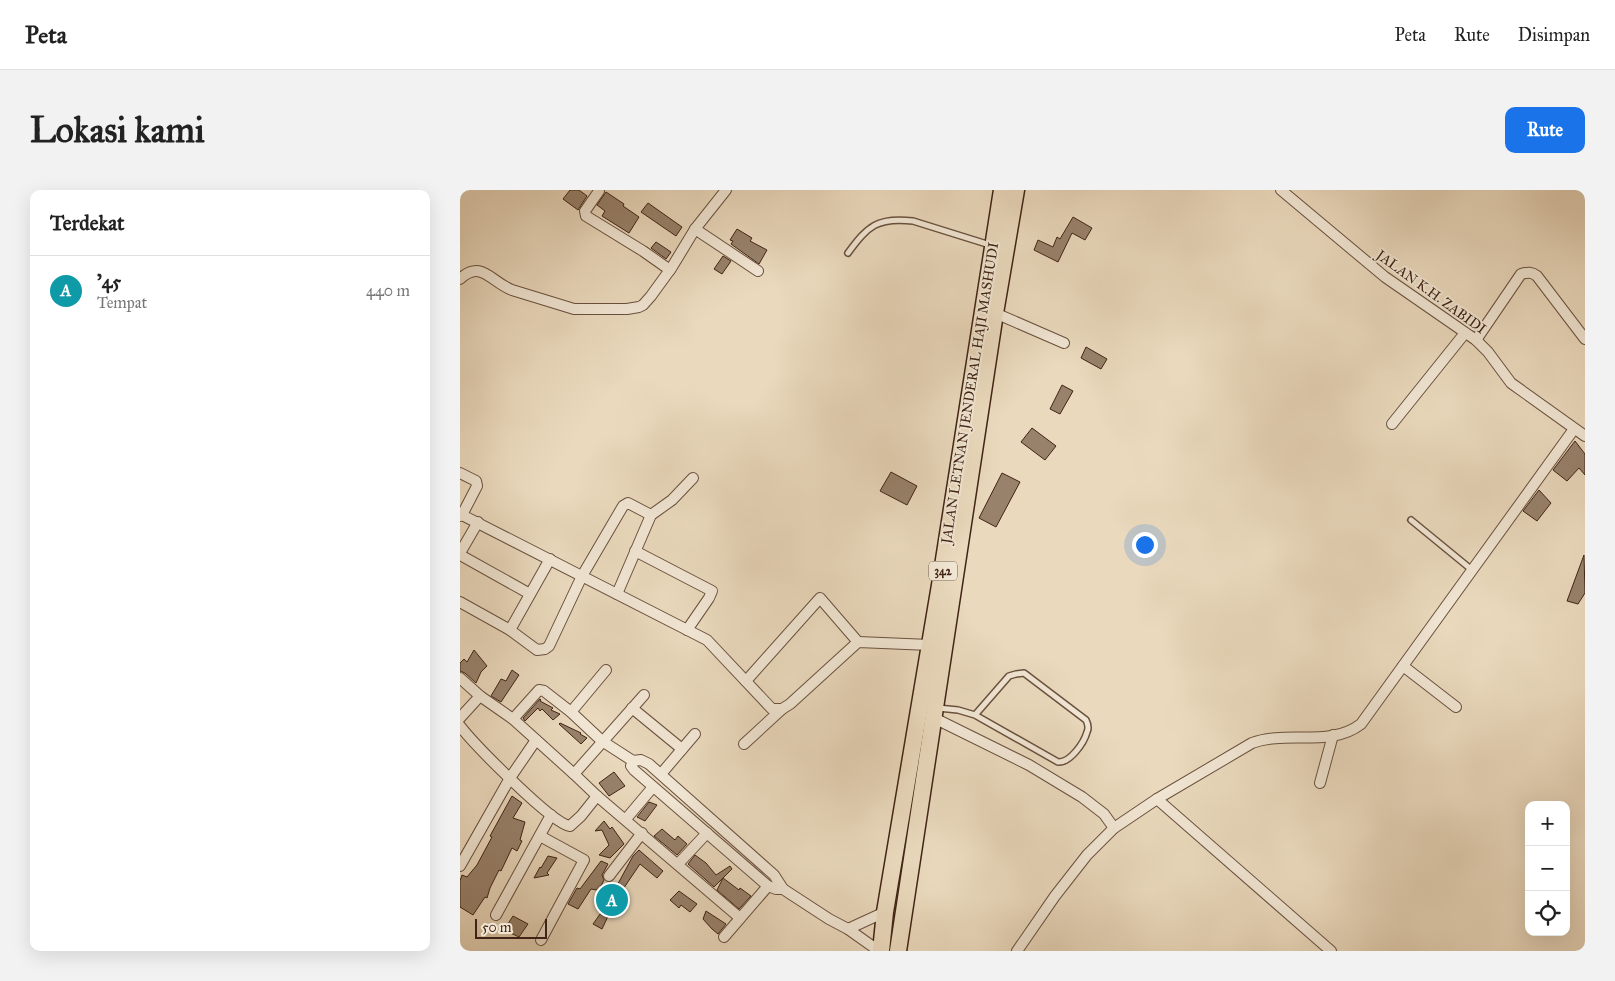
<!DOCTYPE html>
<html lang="id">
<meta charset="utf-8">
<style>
body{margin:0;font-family:"IM FELL Great Primer",serif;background:#f2f2f2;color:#222}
.controls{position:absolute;right:15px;bottom:15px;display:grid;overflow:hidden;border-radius:10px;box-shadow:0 5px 20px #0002}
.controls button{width:45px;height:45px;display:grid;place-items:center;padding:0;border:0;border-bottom:1px solid #e0e0e0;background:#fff;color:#222;font:25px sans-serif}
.scale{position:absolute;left:15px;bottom:12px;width:72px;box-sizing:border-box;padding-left:5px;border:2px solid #402415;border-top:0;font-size:14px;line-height:18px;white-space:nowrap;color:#402415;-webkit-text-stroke:4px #f1e6d4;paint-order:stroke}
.you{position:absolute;left:684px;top:354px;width:18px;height:18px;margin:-12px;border:4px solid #fff;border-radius:50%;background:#1a73e8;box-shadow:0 0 0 8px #1a73e833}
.badge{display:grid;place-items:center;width:32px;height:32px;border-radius:50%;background:#1a73e8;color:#fff;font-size:16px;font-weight:700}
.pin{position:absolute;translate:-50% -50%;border:2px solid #fff;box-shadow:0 1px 5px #0006}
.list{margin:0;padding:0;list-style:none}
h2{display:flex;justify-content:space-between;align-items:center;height:65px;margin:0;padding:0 20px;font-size:21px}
h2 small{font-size:16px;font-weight:400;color:#767676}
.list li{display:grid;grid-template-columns:32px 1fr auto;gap:15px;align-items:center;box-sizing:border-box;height:70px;padding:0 20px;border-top:1px solid #e0e0e0}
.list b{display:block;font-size:19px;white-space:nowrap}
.list p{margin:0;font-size:16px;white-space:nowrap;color:#767676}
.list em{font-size:16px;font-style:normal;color:#767676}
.icon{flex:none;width:28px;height:28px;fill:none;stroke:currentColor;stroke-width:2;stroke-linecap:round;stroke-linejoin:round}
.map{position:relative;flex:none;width:1125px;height:761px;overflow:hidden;border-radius:10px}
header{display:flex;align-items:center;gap:30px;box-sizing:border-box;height:70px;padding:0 25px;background:#fff;border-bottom:1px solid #e0e0e0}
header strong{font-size:24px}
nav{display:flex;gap:28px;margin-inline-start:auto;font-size:18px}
.intro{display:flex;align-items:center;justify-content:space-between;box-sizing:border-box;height:120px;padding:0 30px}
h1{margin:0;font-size:35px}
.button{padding:12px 22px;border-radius:10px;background:#1a73e8;color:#fff;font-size:18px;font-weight:700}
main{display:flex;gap:30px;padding:0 30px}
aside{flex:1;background:#fff;border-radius:10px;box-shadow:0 5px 20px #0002}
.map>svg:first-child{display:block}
.building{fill:#98826c;stroke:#402415}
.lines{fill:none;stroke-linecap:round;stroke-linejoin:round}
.service-casing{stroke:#6a513f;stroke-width:8}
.minor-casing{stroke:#6a513f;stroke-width:12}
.primary-casing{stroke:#402415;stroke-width:19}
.service{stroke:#f1e6d4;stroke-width:5}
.minor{stroke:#f1e6d4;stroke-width:10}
.primary{stroke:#ead9bd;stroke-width:16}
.labels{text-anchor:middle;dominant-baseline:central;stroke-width:4;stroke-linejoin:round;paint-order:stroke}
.shield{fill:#f1e6d4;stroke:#755e4e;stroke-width:1}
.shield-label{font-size:12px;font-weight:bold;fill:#402415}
.street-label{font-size:14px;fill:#402415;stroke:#f1e6d4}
</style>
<header>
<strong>Peta</strong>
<nav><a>Peta</a><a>Rute</a><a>Disimpan</a></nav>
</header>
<div class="intro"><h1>Lokasi kami</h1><a class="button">Rute</a></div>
<main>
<aside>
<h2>Terdekat<small></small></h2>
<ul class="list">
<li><span class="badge" style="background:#0f9aa8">A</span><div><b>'45</b><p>Tempat</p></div><em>440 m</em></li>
</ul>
</aside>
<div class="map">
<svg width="1125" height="761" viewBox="0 0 1125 761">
<rect width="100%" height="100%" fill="#ead9bd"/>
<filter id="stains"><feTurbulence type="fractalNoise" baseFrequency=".004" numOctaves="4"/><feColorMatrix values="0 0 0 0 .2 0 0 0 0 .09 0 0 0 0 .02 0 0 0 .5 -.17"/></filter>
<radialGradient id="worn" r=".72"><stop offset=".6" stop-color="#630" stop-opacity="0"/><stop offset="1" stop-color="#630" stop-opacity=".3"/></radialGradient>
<!-- building -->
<g class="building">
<polygon points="110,0 119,0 127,6 118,20 103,9"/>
<polygon points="146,2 164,14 163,16 179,27 169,43 142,26 145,21 137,15"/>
<polygon points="188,13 222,37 216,46 181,22"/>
<polygon points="613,27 632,38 625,50 612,43 598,72 574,60 578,50 593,57 597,47 600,49"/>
<polygon points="277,39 292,48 290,51 307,60 299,74 271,54 273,51 270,50"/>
<polygon points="196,52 211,62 206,69 191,58"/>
<polygon points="263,66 271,71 262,84 254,79"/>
<polygon points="626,157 647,169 641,179 621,168"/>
<polygon points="602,195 613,201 600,224 590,219"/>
<polygon points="572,238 596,256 585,270 561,252"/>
<polygon points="1115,251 1125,264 1125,285 1119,278 1107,291 1093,280"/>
<polygon points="431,282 457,296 447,315 420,301"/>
<polygon points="542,283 560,292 536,337 519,328"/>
<polygon points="1079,300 1091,313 1077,331 1063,321"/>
<polygon points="1124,365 1125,403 1118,414 1107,411"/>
<polygon points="14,460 27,476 21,482 16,493 5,483 0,481 0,473 4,469 7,472"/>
<polygon points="52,480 59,485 41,512 31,506 41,489 46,491"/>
<polygon points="80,509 81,510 80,511 93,518 91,520 100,524 93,530 82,519 80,521 78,518 65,531 63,528"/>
<polygon points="100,533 121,543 120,544 127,548 121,554 99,534"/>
<polygon points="154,582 165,596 149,606 139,593"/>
<polygon points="52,606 62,613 53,628 65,632 60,650 62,651 57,661 52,658 41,681 39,680 30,698 27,708 25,707 13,725 0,717 0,691 2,685 7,687 17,675 32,647 30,646"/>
<polygon points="189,612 197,615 185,631 177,627"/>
<polygon points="144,631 150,639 152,637 164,654 150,668 139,665 149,655 142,640 135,641"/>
<polygon points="202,639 215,650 218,646 227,654 217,665 194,646"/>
<polygon points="179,660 203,681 197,688 180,674 151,717 147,714 173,666"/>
<polygon points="235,665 246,673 256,685 270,676 272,679 254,697 228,674"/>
<polygon points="88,666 97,668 87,683 89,685 74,688 80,677 81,678"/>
<polygon points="141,671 148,674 142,685 144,690 141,696 137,700 131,699 118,719 108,714 117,698 120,699"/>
<polygon points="263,688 279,700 280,698 291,706 279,719 257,700"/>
<polygon points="219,701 237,714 230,722 221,715 219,718 210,710"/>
<polygon points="143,720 150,722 142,739 133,734"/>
<polygon points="246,721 266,734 258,744 252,739 243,729"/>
<polygon points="53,726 68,734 59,747 44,740"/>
</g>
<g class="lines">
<defs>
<g id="service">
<path d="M388,63C408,36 417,27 453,31L530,55"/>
<polyline points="951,330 1012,380"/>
<path d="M478,518L498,520L515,525L598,572C610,573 624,553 627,542C629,538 628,534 626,530L564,483L556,484L549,486L515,525"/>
</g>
<g id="minor">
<polyline points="821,0 925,87 1016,150 1028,162 1051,193 1125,246"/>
<polyline points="139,1 125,21 126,26 183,61 210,80"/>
<polyline points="235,39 298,81"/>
<path d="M0,89C21,69 31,92 52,100L114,119H167L179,117L183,115L191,106L212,77L235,39L266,0"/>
<polyline points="535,123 604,153"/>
<path d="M1016,150L1061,84C1068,82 1072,82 1077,86L1125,149"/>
<polyline points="932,234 1005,143"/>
<polyline points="0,283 16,291 17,296 2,325 0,323"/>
<polyline points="0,326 2,325 247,450 312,519 322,519 330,514 398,452 470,455"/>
<polyline points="175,361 252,401 249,408 227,440"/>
<polyline points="0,363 2,366 70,404"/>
<polyline points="0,363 18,332"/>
<polyline points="90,369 50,440 77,460 85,459 89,456 122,386 163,316 168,313 191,325"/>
<polyline points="157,404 191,325 212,310 233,288"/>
<polyline points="0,412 50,440"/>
<polyline points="943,476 996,517"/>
<polyline points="0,488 20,506 53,529 114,584 137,606 280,728"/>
<polyline points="286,491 360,408 398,452"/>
<polyline points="172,518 222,559"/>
<polyline points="111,522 146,480"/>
<polyline points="0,528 20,506"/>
<polyline points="474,528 569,575 622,607 644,624 654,638"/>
<polyline points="53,529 79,500 84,501 111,522 142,551 173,571 181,570 189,574 314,685 323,699 369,729 388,739 419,761"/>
<path d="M0,536C13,553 92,634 110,636L121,626L137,606"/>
<polyline points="284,554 322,519"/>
<polyline points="173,571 171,576 174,580 308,696 316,699 323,699"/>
<polyline points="114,584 184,505"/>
<polyline points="201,584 235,544"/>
<polyline points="860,593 873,545"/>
<polyline points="697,609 871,761"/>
<polyline points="166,629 193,597"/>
<polyline points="80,646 124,670 81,750"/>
<polyline points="218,674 247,643"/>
<polyline points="0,676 50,588 76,550"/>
<polyline points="149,686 182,643"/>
<polyline points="36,725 91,625"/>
<polyline points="388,739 425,722"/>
<polyline points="264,747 308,696"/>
<path d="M557,761L595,706L627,665L654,638L697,609L792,553C827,540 870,558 901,534L1114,239"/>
</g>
<g id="primary">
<polyline points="421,761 425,722 480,395 542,0"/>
<polyline points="438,761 535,123 556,0"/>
</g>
</defs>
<!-- service casing -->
<use href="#service" class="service-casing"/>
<!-- minor casing -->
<use href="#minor" class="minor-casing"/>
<!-- primary casing -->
<use href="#primary" class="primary-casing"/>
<!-- service -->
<use href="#service" class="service"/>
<!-- minor -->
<use href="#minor" class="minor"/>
<!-- primary -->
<use href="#primary" class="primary"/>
</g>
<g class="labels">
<!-- shield labels -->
<rect class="shield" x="469" y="371.5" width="28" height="19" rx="4"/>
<g class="shield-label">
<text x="483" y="381">342</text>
</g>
<!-- street labels -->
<g class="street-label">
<text transform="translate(971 102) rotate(36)">JALAN K.H. ZABIDI</text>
<text transform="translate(510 203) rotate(-81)">JALAN LETNAN JENDERAL HAJI MASHUDI</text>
</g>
</g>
<rect width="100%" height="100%" filter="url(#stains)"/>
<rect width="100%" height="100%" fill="url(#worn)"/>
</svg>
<div class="controls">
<button>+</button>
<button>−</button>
<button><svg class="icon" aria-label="locate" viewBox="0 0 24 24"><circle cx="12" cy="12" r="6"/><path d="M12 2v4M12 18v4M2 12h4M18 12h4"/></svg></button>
</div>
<div class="scale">50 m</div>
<div class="you"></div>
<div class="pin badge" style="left:152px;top:710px;background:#0f9aa8">A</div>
</div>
</main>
